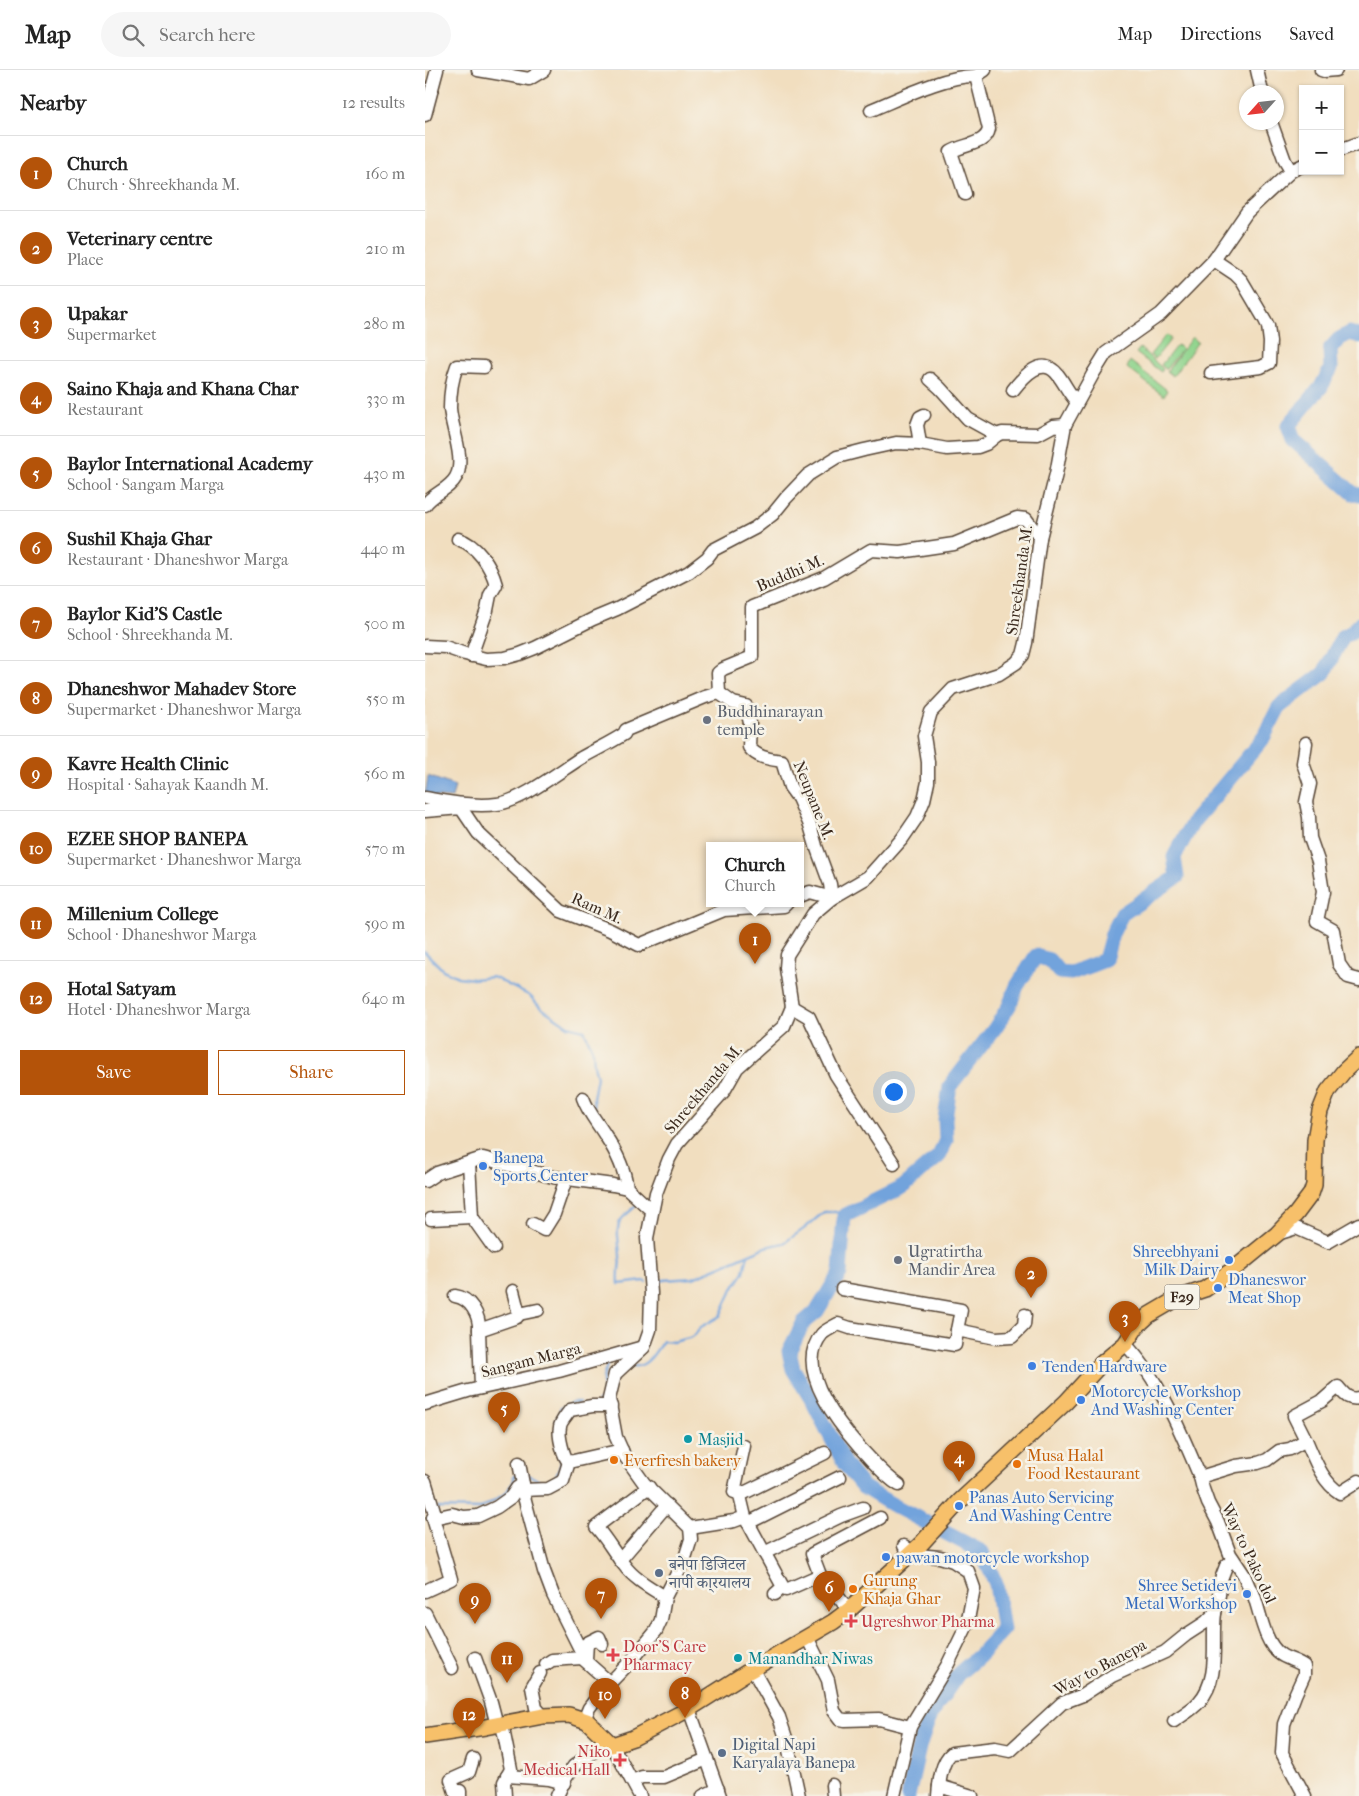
<!DOCTYPE html>
<meta charset="utf-8">
<style>
body{margin:0;font-family:"IM FELL French Canon","Noto Serif Devanagari",serif;background:#f6f6f6;color:#222}
.controls{position:absolute;right:15px;top:15px;display:grid;overflow:hidden;border-radius:0px;box-shadow:0 1px 4px #0004}
.controls button{width:45px;height:45px;display:grid;place-items:center;padding:0;border:0;border-bottom:1px solid #e0e0e0;background:#fff;color:#222;font:25px sans-serif}
.compass{position:absolute;left:814px;top:15px;width:45px;height:45px;border-radius:50%;background:#fff;box-shadow:0 1px 4px #0004;rotate:243deg}
.you{position:absolute;left:468px;top:1021px;width:18px;height:18px;margin:-12px;border:4px solid #fff;border-radius:50%;background:#1a73e8;box-shadow:0 0 0 8px #1a73e833}
.badge{display:grid;place-items:center;width:32px;height:32px;border-radius:50%;background:#b45309;color:#fff;font-size:16px;font-weight:700}
.pin{position:absolute;translate:-50% -41px;filter:drop-shadow(0 1px 2px #0008)}
.pin::after{content:'';position:absolute;top:26px;width:18px;height:15px;background:inherit;clip-path:polygon(0 0,100% 0,50% 100%)}
.popup{position:absolute;left:281px;top:772px;width:98px;height:65px;box-sizing:border-box;display:grid;place-content:center;border-radius:0px;background:#fff;filter:drop-shadow(0 1px 4px #0005);font-size:16px;white-space:nowrap;color:#767676}
.popup b{font-size:19px;color:#222}
.popup::after{content:'';position:absolute;left:50%;top:100%;margin-left:-10px;border:10px solid transparent;border-top-color:#fff}
.list{margin:0;padding:0;list-style:none}
h2{display:flex;justify-content:space-between;align-items:center;height:65px;margin:0;padding:0 20px;font-size:21px}
h2 small{font-size:16px;font-weight:400;color:#767676}
.list li{display:grid;grid-template-columns:32px 1fr auto;gap:15px;align-items:center;box-sizing:border-box;height:75px;padding:0 20px;border-top:1px solid #e0e0e0}
.list b{display:block;font-size:19px;white-space:nowrap}
.list p{margin:0;font-size:16px;white-space:nowrap;color:#767676}
.list em{font-size:16px;font-style:normal;color:#767676}
.actions{display:flex;gap:10px;padding:15px 20px}
.actions a{flex:1;padding:11px 0;border:1px solid #b45309;border-radius:0px;text-align:center;font-size:18px;color:#b45309}
.actions .main{background:#b45309;color:#fff}
.icon{flex:none;width:28px;height:28px;fill:none;stroke:currentColor;stroke-width:2;stroke-linecap:round;stroke-linejoin:round}
.map{position:relative;flex:none;width:934px;height:1726px;overflow:hidden}
header{display:flex;align-items:center;gap:30px;box-sizing:border-box;height:70px;padding:0 25px;background:#fff;border-bottom:1px solid #e0e0e0}
header strong{font-size:24px}
nav{display:flex;gap:28px;margin-inline-start:auto;font-size:18px}
.search{width:350px;height:45px;background:#f6f6f6;display:flex;align-items:center;gap:12px;box-sizing:border-box;padding:0 18px;border-radius:28px;color:#767676;font-size:19px}
main{display:flex}
aside{flex:1;background:#fff}
.map>svg:first-child{display:block}
.green{fill:#90d48d;stroke:#667f56}
.water{fill:#72a3dc;stroke:#56667d}
.lines{fill:none;stroke-linecap:round;stroke-linejoin:round}
.stream{stroke:#72a3dc;stroke-width:2.5}
.river{stroke:#72a3dc;stroke-width:15}
.minor-casing{stroke:#564536;stroke-width:15}
.major-casing{stroke:#564536;stroke-width:18}
.minor{stroke:#fff;stroke-width:12}
.major{stroke:#f7c06b;stroke-width:15}
.worship-dot{fill:#6b7280;stroke:#f7f3e8;stroke-width:2}
.shop-dot{fill:#3f7fe0;stroke:#f7f3e8;stroke-width:2}
.culture-dot{fill:#0f9aa8;stroke:#f7f3e8;stroke-width:2}
.food-dot{fill:#e8710a;stroke:#f7f3e8;stroke-width:2}
.service-dot{fill:#5c6f8a;stroke:#f7f3e8;stroke-width:2}
.health-dot{fill:#e0444e;stroke:#f7f3e8;stroke-width:2}
.labels{text-anchor:middle;dominant-baseline:central;stroke-width:5;stroke-linejoin:round;paint-order:stroke}
.shield{fill:#f7f3e8;stroke:#73665b;stroke-width:1}
.shield-label{font-size:15px;font-weight:bold;fill:#3b2a1e}
.street-label{font-size:16px;fill:#3b2a1e;stroke:#f7f3e8}
.worship-label{font-size:16px;fill:#5b616d;stroke:#f7f3e8;text-anchor:start}
.shop-label{font-size:16px;fill:#366cbe;stroke:#f7f3e8;text-anchor:start}
.culture-label{font-size:16px;fill:#0d838f;stroke:#f7f3e8;text-anchor:start}
.food-label{font-size:16px;fill:#c56008;stroke:#f7f3e8;text-anchor:start}
.service-label{font-size:16px;fill:#4e5e75;stroke:#f7f3e8;text-anchor:start}
.health-label{font-size:16px;fill:#be3a42;stroke:#f7f3e8;text-anchor:start}
</style>
<header>
<strong>Map</strong>
<div class="search"><svg class="icon" aria-label="search" viewBox="0 0 24 24"><circle cx="10" cy="10" r="6"/><path d="M15 15l6 6"/></svg>Search here</div>
<nav><a>Map</a><a>Directions</a><a>Saved</a></nav>
</header>
<main>
<aside>
<h2>Nearby<small>12 results</small></h2>
<ul class="list">
<li><span class="badge">1</span><div><b>Church</b><p>Church · Shreekhanda M.</p></div><em>160 m</em></li>
<li><span class="badge">2</span><div><b>Veterinary centre</b><p>Place</p></div><em>210 m</em></li>
<li><span class="badge">3</span><div><b>Upakar</b><p>Supermarket</p></div><em>280 m</em></li>
<li><span class="badge">4</span><div><b>Saino Khaja and Khana Char</b><p>Restaurant</p></div><em>330 m</em></li>
<li><span class="badge">5</span><div><b>Baylor International Academy</b><p>School · Sangam Marga</p></div><em>430 m</em></li>
<li><span class="badge">6</span><div><b>Sushil Khaja Ghar</b><p>Restaurant · Dhaneshwor Marga</p></div><em>440 m</em></li>
<li><span class="badge">7</span><div><b>Baylor Kid'S Castle</b><p>School · Shreekhanda M.</p></div><em>500 m</em></li>
<li><span class="badge">8</span><div><b>Dhaneshwor Mahadev Store</b><p>Supermarket · Dhaneshwor Marga</p></div><em>550 m</em></li>
<li><span class="badge">9</span><div><b>Kavre Health Clinic</b><p>Hospital · Sahayak Kaandh M.</p></div><em>560 m</em></li>
<li><span class="badge">10</span><div><b>EZEE SHOP BANEPA</b><p>Supermarket · Dhaneshwor Marga</p></div><em>570 m</em></li>
<li><span class="badge">11</span><div><b>Millenium College</b><p>School · Dhaneshwor Marga</p></div><em>590 m</em></li>
<li><span class="badge">12</span><div><b>Hotal Satyam</b><p>Hotel · Dhaneshwor Marga</p></div><em>640 m</em></li>
</ul>
<div class="actions"><a class="main">Save</a><a>Share</a></div>
</aside>
<div class="map">
<svg width="934" height="1726" viewBox="0 0 934 1726">
<rect width="100%" height="100%" fill="#f7f3e8"/>
<filter id="ink" filterUnits="userSpaceOnUse"><feTurbulence type="fractalNoise" baseFrequency=".02" numOctaves="2"/><feDisplacementMap in="SourceGraphic" scale="10" xChannelSelector="R" yChannelSelector="G"/><feConvolveMatrix kernelMatrix="1 2 1 2 8 2 1 2 1" color-interpolation-filters="sRGB"/></filter>
<filter id="wash" filterUnits="userSpaceOnUse"><feTurbulence type="fractalNoise" baseFrequency=".0096" numOctaves="4" result="noise"/><feDisplacementMap in="SourceGraphic" scale="20" xChannelSelector="R" yChannelSelector="G"/><feGaussianBlur stdDeviation="1.12" result="paint"/><feColorMatrix in="noise" values="0 0 0 0 0 0 0 0 0 0 0 0 0 0 0 0 0 1.4 0 .05"/><feComposite in="paint" operator="in"/></filter>
<g filter="url(#wash)">
<rect width="100%" height="100%" fill="#f1debf"/>
<!-- green -->
<g class="green">
<polygon points="741,265 746,269 730,289 725,285"/>
<polygon points="767,267 773,272 748,306 742,301"/>
<polygon points="752,275 757,279 741,299 736,295"/>
<polygon points="715,278 738,299 736,302 711,283"/>
<polygon points="705,291 742,320 739,326 702,298"/>
</g>
<!-- water -->
<polygon class="water" points="3,706 30,716 27,728 0,726"/>
<g class="lines">
<!-- stream -->
<g class="stream">
<polyline points="0,882 18,900 33,907 48,909 68,907 105,926 115,937 143,956 159,960 168,981 169,995 172,1007 168,1028 169,1039"/>
<path d="M213,1132C209,1140 201,1143 196,1150C189,1160 196,1178 195,1190C194,1198 193,1205 194,1214L219,1211L221,1212"/>
<polyline points="233,1213 238,1210 268,1208 341,1177 359,1173 380,1158 399,1142 411,1142 419,1146"/>
<path d="M208,1296C222,1298 230,1282 238,1271L248,1272L264,1268L270,1265L276,1257L295,1246L306,1222L319,1202L323,1185"/>
<polyline points="173,1331 178,1328 178,1308 183,1292"/>
<polyline points="131,1351 136,1338 147,1332 155,1332"/>
<polyline points="100,1403 119,1413"/>
<polyline points="130,1409 136,1393 136,1388"/>
<polyline points="12,1438 55,1439 81,1423 89,1411 89,1406 92,1405"/>
</g>
<!-- river -->
<g class="river">
<polyline points="934,266 925,263 914,269 905,279 906,298 896,317 863,356 868,370 929,424 934,425"/>
<polyline points="483,1726 494,1677 505,1645 533,1604 554,1586 578,1560 571,1514 557,1482 466,1434 438,1417 420,1395 388,1332 368,1299 364,1281 379,1252 392,1241 415,1203 419,1146 478,1117 514,1086 521,1070 520,1049 525,1016 570,958 584,936 592,916 611,886 624,890 634,902 646,903 680,890 687,864 697,844 752,807 749,787 768,752 837,670 854,637 899,603 918,566 926,563 934,554"/>
</g>
</g>
</g>
<g filter="url(#ink)">
<g class="lines">
<defs>
<g id="minor">
<polyline points="53,0 104,9 119,0"/>
<polyline points="832,0 837,22"/>
<polyline points="896,0 899,1 911,0"/>
<path d="M446,40C475,28 521,5 551,6"/>
<polyline points="0,45 12,0"/>
<polyline points="846,52 860,91 866,101"/>
<polyline points="915,80 934,73"/>
<path d="M540,124L526,82C538,74 561,75 564,59L551,6L560,0"/>
<polyline points="786,303 836,297 844,293 845,272 843,256 840,250 817,211 810,204 789,190"/>
<polyline points="505,309 515,318 543,349 572,365"/>
<path d="M588,320C599,306 617,285 633,305C640,314 644,324 652,332"/>
<polyline points="495,374 492,355 495,347 499,345"/>
<path d="M0,435C8,423 24,420 31,407C41,390 26,357 25,338C25,325 27,309 32,296L59,297"/>
<path d="M33,469C52,475 66,496 71,515L65,525L62,540L46,586"/>
<polyline points="0,576 20,577 40,584 61,589 80,588 95,584 110,578 168,549 192,539 264,502 282,488 288,480 330,458 348,444 361,428 383,405 412,387 439,380 471,373 495,374 522,379 553,377 561,374 572,365 577,363 613,364 628,356 640,355"/>
<path d="M294,623L308,633L321,636L325,653L324,677C332,688 345,689 357,691L365,717L373,728L385,755L391,776L405,814L407,828L385,822L375,826"/>
<polyline points="881,673 878,693 885,714 881,732 884,747 885,768 893,791 898,822 892,851 908,860 914,894 923,907 934,910"/>
<path d="M0,728C24,732 48,737 72,734C95,732 135,701 156,688C170,680 185,673 199,664L201,660L280,627L294,623L293,603L298,599L327,587V537L399,508L446,480L475,482L529,474L592,448L601,449L615,468"/>
<polyline points="0,741 36,738 53,763 136,841 185,860 214,875 299,840 359,836 362,833"/>
<polyline points="367,937 384,947 411,1005 469,1094"/>
<path d="M158,1028C163,1042 172,1052 180,1065C190,1080 200,1100 202,1118L227,1141"/>
<polyline points="44,1093 47,1147 69,1178"/>
<polyline points="0,1111 12,1103 58,1088 128,1107 188,1115 202,1118"/>
<polyline points="6,1149 47,1147"/>
<polyline points="108,1154 119,1160 129,1144 141,1109"/>
<polyline points="852,1164 871,1158 903,1172 934,1154"/>
<polyline points="417,1219 536,1240 532,1260"/>
<polyline points="88,1221 94,1244 113,1240"/>
<path d="M30,1226C45,1228 55,1245 54,1260"/>
<path d="M700,1274C734,1308 756,1362 775,1407L778,1419L783,1433L793,1452L805,1484L819,1505L824,1517L828,1523C835,1541 839,1573 855,1584C861,1589 871,1590 879,1596V1605L870,1625L859,1654L857,1683L880,1726"/>
<polyline points="56,1318 54,1260 92,1247 94,1244"/>
<polyline points="0,1334 43,1321 134,1301 218,1277"/>
<path d="M881,1370L869,1346L897,1331L913,1317C920,1325 923,1330 934,1328"/>
<polyline points="319,1376 309,1422 319,1423 400,1383"/>
<path d="M144,1392C138,1387 133,1365 135,1357C135,1352 142,1345 145,1340L167,1336H186"/>
<polyline points="144,1392 197,1380"/>
<polyline points="94,1393 98,1414 98,1423 119,1501 128,1525 156,1581 157,1588 184,1612"/>
<path d="M775,1407L811,1396L833,1393L842,1390L854,1381L865,1379L881,1370C889,1388 897,1412 915,1423L934,1411"/>
<polyline points="0,1411 10,1444 8,1448"/>
<path d="M474,1415C458,1405 448,1391 435,1378C413,1353 368,1298 397,1264C401,1260 408,1257 413,1254L425,1258L530,1275L532,1260L571,1268L587,1267L599,1255L600,1245"/>
<path d="M224,1417L171,1457C182,1469 189,1483 199,1495C209,1509 226,1518 240,1527"/>
<polyline points="98,1420 123,1419 138,1411 144,1392"/>
<polyline points="314,1422 320,1447"/>
<polyline points="323,1453 415,1407"/>
<polyline points="265,1458 309,1451 320,1447 358,1517 350,1524"/>
<polyline points="339,1483 416,1446 438,1438"/>
<polyline points="195,1490 242,1435"/>
<polyline points="395,1505 387,1484 455,1448"/>
<polyline points="358,1517 361,1520 395,1505 424,1540"/>
<polyline points="0,1521 26,1509 8,1448 27,1444 39,1447 53,1446 72,1437 86,1427 92,1418 98,1414"/>
<polyline points="0,1543 27,1598"/>
<polyline points="382,1567 403,1610 409,1641 415,1649 420,1650 454,1649 485,1657"/>
<polyline points="50,1588 66,1632 72,1655"/>
<polyline points="161,1589 162,1573 174,1567 177,1574"/>
<polyline points="121,1594 127,1590 157,1588"/>
<polyline points="328,1600 354,1647 362,1671 374,1726"/>
<polyline points="115,1603 107,1617 111,1638 118,1646"/>
<polyline points="264,1639 295,1726"/>
<polyline points="159,1650 164,1638 176,1622 208,1589 231,1561 236,1550 240,1527 260,1488 266,1469 265,1458 219,1413 199,1385 191,1367 184,1329 190,1304 219,1277 225,1260 226,1223 222,1168 231,1123 244,1089 252,1074 299,1021 312,998 359,956 367,937 361,898 362,885 388,844 407,828 443,807 477,769 492,747 499,730 503,712 503,692 499,666 506,642 528,619 574,604 591,593 598,585 601,573 615,468 631,404 640,355 668,304 681,283 736,244 789,190 822,142 866,101 878,95"/>
<path d="M749,1651C757,1645 767,1640 774,1632C796,1607 786,1573 790,1543"/>
<polyline points="77,1654 86,1699 79,1712 80,1726"/>
<polyline points="187,1675 215,1726"/>
<polyline points="82,1706 124,1709 139,1713"/>
<polyline points="207,1711 217,1707 239,1707 282,1689"/>
<polyline points="407,1715 408,1726"/>
<polyline points="514,1716 547,1726"/>
<polyline points="35,1726 35,1721 30,1722 26,1710 44,1702 48,1689"/>
<polyline points="132,1726 140,1709 149,1696 183,1671"/>
<polyline points="278,1726 293,1719"/>
<polyline points="469,1726 485,1657 523,1594 542,1555 549,1518 543,1501 528,1491 515,1487 491,1485 479,1476"/>
<path d="M513,1726C514,1713 516,1691 527,1683L570,1678L585,1681L637,1633L658,1625L687,1606L740,1582L761,1565L781,1552L790,1543L794,1525L796,1509L801,1496L808,1489"/>
</g>
<polyline id="major" points="0,1666 60,1657 118,1646 144,1645 162,1651 187,1675 208,1668 264,1639 324,1601 408,1552 424,1540 495,1475 535,1431 641,1332 676,1294 700,1274 712,1256 724,1245 753,1228 780,1219 809,1199 852,1164 871,1144 886,1124 889,1115 890,1070 895,1041 903,1021 919,1001 934,987"/>
</defs>
<!-- minor casing -->
<use href="#minor" class="minor-casing"/>
<!-- major casing -->
<use href="#major" class="major-casing"/>
<!-- minor -->
<use href="#minor" class="minor"/>
<!-- major -->
<use href="#major" class="major"/>
</g>
</g>
<!-- markers -->
<g class="worship-dot">
<circle cx="282" cy="650" r="5"/>
<circle cx="473" cy="1190" r="5"/>
</g>
<g class="shop-dot">
<circle cx="58" cy="1096" r="5"/>
<circle cx="804" cy="1190" r="5"/>
<circle cx="793" cy="1218" r="5"/>
<circle cx="607" cy="1296" r="5"/>
<circle cx="656" cy="1330" r="5"/>
<circle cx="534" cy="1436" r="5"/>
<circle cx="461" cy="1487" r="5"/>
<circle cx="822" cy="1524" r="5"/>
</g>
<g class="culture-dot">
<circle cx="263" cy="1369" r="5"/>
<circle cx="313" cy="1588" r="5"/>
</g>
<g class="food-dot">
<circle cx="189" cy="1390" r="5"/>
<circle cx="592" cy="1394" r="5"/>
<circle cx="428" cy="1519" r="5"/>
</g>
<g class="service-dot">
<circle cx="234" cy="1503" r="5"/>
<circle cx="297" cy="1683" r="5"/>
</g>
<g class="health-dot">
<path d="M423.5 1543.5h5v5h5v5h-5v5h-5v-5h-5v-5h5z"/>
<path d="M185.5 1577.5h5v5h5v5h-5v5h-5v-5h-5v-5h5z"/>
<path d="M192.5 1682.5h5v5h5v5h-5v5h-5v-5h-5v-5h5z"/>
</g>
<g class="labels">
<!-- shield labels -->
<rect class="shield" x="739.5" y="1214.5" width="35" height="25" rx="4"/>
<g class="shield-label">
<text x="757" y="1227">F29</text>
</g>
<!-- street labels -->
<g class="street-label">
<text transform="translate(365 503) rotate(-23)">Buddhi M.</text>
<text transform="translate(594 510) rotate(-82)">Shreekhanda M.</text>
<text transform="translate(389 730) rotate(68)">Neupane M.</text>
<text transform="translate(172 838) rotate(24)">Ram M.</text>
<text transform="translate(278 1019) rotate(-50)">Shreekhanda M.</text>
<text transform="translate(106 1290) rotate(-14)">Sangam Marga</text>
<text transform="translate(824 1483) rotate(65)">Way to Pako dol</text>
<text transform="translate(675 1597) rotate(-28)">Way to Banepa</text>
</g>
<!-- worship labels -->
<g class="worship-label">
<text x="292" y="641">Buddhinarayan<tspan x="292" dy="18">temple</tspan></text>
<text x="483" y="1181">Ugratirtha<tspan x="483" dy="18">Mandir Area</tspan></text>
</g>
<!-- shop labels -->
<g class="shop-label">
<text x="68" y="1087">Banepa<tspan x="68" dy="18">Sports Center</tspan></text>
<text x="794" y="1181" text-anchor="end">Shreebhyani<tspan x="794" dy="18">Milk Dairy</tspan></text>
<text x="803" y="1209">Dhaneswor<tspan x="803" dy="18">Meat Shop</tspan></text>
<text x="617" y="1296">Tenden Hardware</text>
<text x="666" y="1321">Motorcycle Workshop<tspan x="666" dy="18">And Washing Center</tspan></text>
<text x="544" y="1427">Panas Auto Servicing<tspan x="544" dy="18">And Washing Centre</tspan></text>
<text x="471" y="1487">pawan motorcycle workshop</text>
<text x="812" y="1515" text-anchor="end">Shree Setidevi<tspan x="812" dy="18">Metal Workshop</tspan></text>
</g>
<!-- culture labels -->
<g class="culture-label">
<text x="273" y="1369">Masjid</text>
<text x="323" y="1588">Manandhar Niwas</text>
</g>
<!-- food labels -->
<g class="food-label">
<text x="602" y="1385">Musa Halal<tspan x="602" dy="18">Food Restaurant</tspan></text>
<text x="199" y="1390">Everfresh bakery</text>
<text x="438" y="1510">Gurung<tspan x="438" dy="18">Khaja Ghar</tspan></text>
</g>
<!-- service labels -->
<g class="service-label">
<text x="244" y="1494">बनेपा डिजिटल<tspan x="244" dy="18">नापी का्रयालय</tspan></text>
<text x="307" y="1674">Digital Napi<tspan x="307" dy="18">Karyalaya Banepa</tspan></text>
</g>
<!-- health labels -->
<g class="health-label">
<text x="436" y="1551">Ugreshwor Pharma</text>
<text x="198" y="1576">Door'S Care<tspan x="198" dy="18">Pharmacy</tspan></text>
<text x="185" y="1681" text-anchor="end">Niko<tspan x="185" dy="18">Medical Hall</tspan></text>
</g>
</g>
</svg>
<div class="controls">
<button>+</button>
<button>−</button>
</div>
<svg class="compass" viewBox="-18 -18 36 36"><path d="M0-13l5 13h-10z" fill="#e53935"/><path d="M0 13l5-13h-10z" fill="#767676"/></svg>
<div class="you"></div>
<div class="pin badge" style="left:330px;top:894px">1</div>
<div class="popup"><b>Church</b>Church</div>
<div class="pin badge" style="left:606px;top:1228px">2</div>
<div class="pin badge" style="left:700px;top:1272px">3</div>
<div class="pin badge" style="left:534px;top:1412px">4</div>
<div class="pin badge" style="left:79px;top:1363px">5</div>
<div class="pin badge" style="left:404px;top:1542px">6</div>
<div class="pin badge" style="left:176px;top:1549px">7</div>
<div class="pin badge" style="left:260px;top:1648px">8</div>
<div class="pin badge" style="left:50px;top:1554px">9</div>
<div class="pin badge" style="left:180px;top:1649px">10</div>
<div class="pin badge" style="left:82px;top:1613px">11</div>
<div class="pin badge" style="left:44px;top:1669px">12</div>
</div>
</main>
